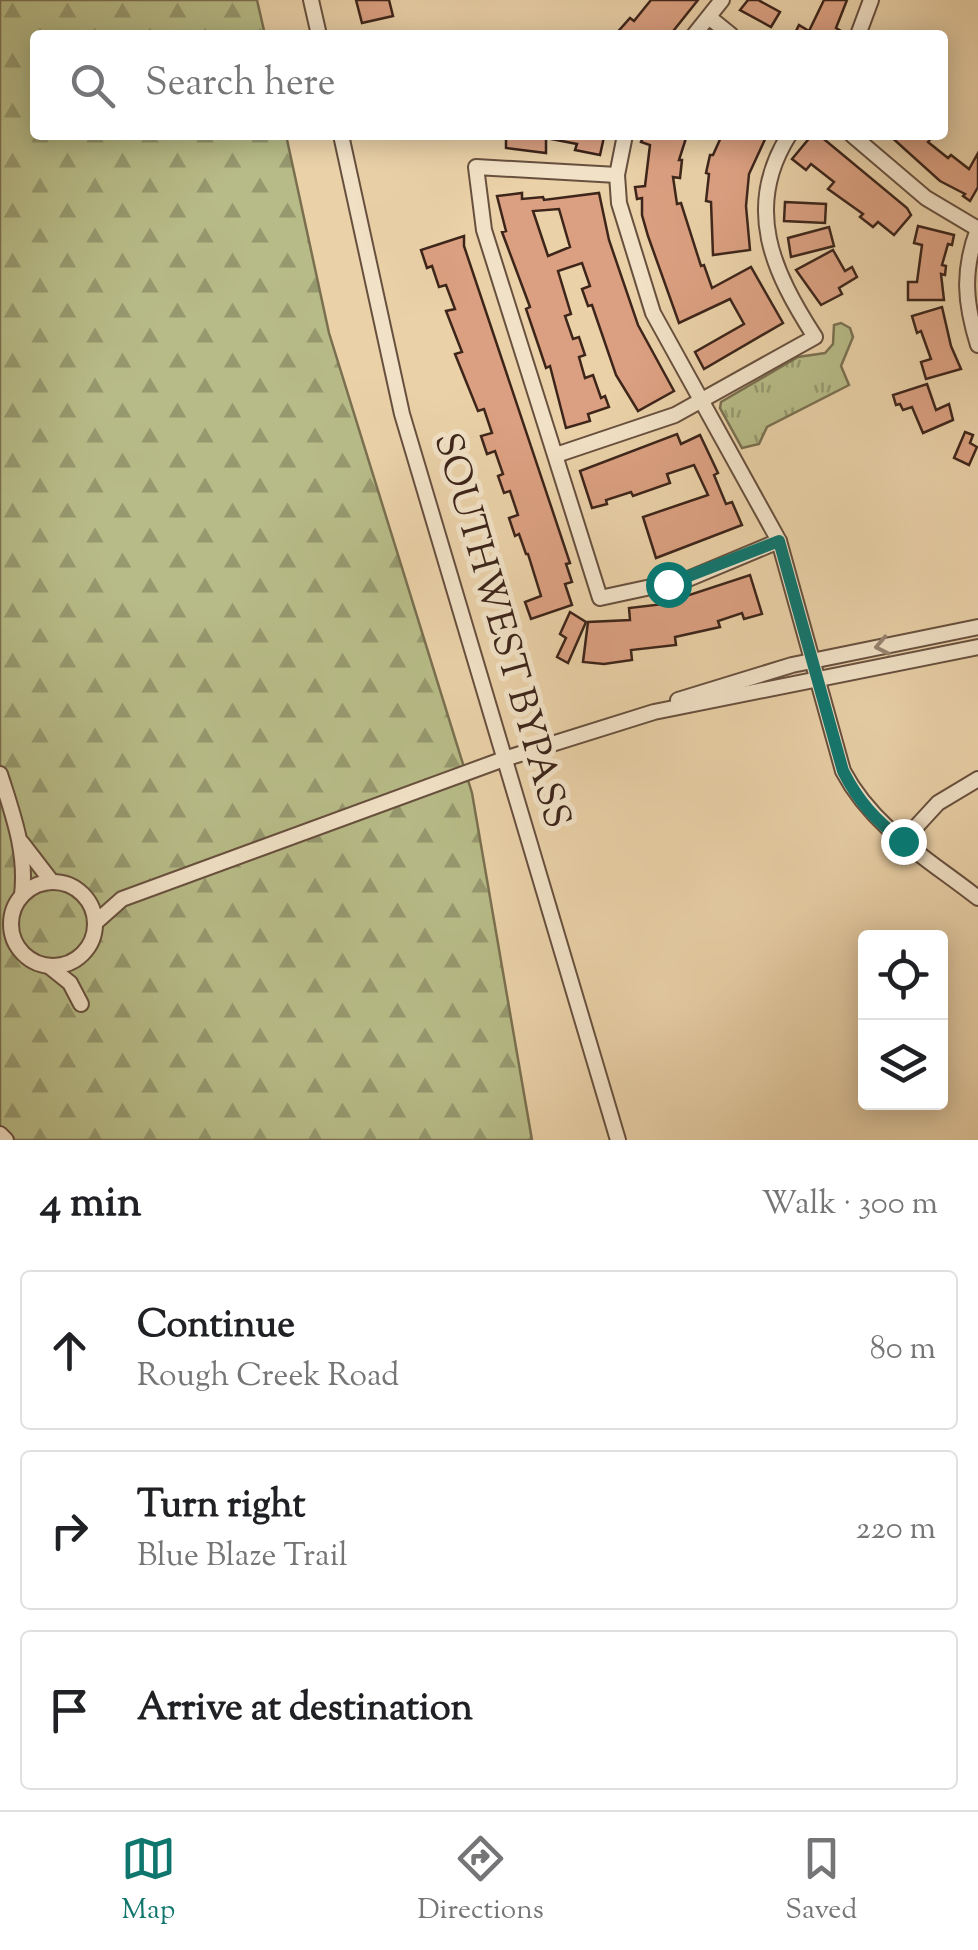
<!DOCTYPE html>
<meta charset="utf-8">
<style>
body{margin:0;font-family:"Sorts Mill Goudy",serif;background:#f6f6f6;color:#202124}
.controls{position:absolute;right:30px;bottom:30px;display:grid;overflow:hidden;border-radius:10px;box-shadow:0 5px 25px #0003}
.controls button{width:90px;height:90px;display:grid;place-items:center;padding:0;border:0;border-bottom:2px solid #e0e0e0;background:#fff;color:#202124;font:50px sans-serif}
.stop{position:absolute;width:30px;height:30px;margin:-22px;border:8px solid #0f766e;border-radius:50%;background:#fff}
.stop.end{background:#0f766e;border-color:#fff;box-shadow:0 2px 10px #0008}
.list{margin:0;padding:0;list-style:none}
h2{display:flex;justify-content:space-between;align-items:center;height:130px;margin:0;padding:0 40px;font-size:42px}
h2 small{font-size:32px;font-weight:400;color:#757577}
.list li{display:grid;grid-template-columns:65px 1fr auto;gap:30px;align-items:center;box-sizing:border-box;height:160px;margin:0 20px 20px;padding:0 20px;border:2px solid #e0e0e0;border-radius:10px}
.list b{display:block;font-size:38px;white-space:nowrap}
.list p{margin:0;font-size:32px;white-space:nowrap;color:#757577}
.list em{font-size:32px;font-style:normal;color:#757577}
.icon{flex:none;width:55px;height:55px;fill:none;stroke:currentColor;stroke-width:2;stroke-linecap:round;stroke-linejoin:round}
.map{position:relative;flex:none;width:978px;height:1140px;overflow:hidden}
.search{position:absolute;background:#fff;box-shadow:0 5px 25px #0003;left:30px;right:30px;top:30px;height:110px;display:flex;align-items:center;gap:25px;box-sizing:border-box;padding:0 35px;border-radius:10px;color:#757577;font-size:38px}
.sheet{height:670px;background:#fff}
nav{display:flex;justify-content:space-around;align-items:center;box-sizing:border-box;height:140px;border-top:2px solid #e0e0e0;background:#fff;font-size:28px;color:#757577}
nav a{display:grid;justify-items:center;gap:5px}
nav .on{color:#0f766e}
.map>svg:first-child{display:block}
.forest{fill:url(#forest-firs);stroke:#7a7050;stroke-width:2.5}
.park{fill:url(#park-tufts);stroke:#7a7050;stroke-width:2.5}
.building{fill:#dba081;stroke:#3d251a;stroke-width:2.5;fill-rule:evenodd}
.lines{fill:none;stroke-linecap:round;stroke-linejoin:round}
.minor-casing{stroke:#68503e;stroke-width:18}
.minor{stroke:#f1e1c6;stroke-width:14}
.oneway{stroke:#978370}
.route{stroke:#0f766e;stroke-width:12}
.labels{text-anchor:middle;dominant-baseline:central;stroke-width:10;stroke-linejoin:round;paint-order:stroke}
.street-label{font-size:38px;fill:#3d251a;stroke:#f1e1c6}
</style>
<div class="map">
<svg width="978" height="1140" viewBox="0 0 978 1140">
<defs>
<pattern id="forest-firs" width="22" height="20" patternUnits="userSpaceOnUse" patternTransform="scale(2.5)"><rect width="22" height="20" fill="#b7bb87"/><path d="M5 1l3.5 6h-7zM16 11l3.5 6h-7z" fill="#96986e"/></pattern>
<pattern id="park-tufts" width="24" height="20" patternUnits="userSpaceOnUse" patternTransform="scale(2.5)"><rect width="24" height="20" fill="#b7bb87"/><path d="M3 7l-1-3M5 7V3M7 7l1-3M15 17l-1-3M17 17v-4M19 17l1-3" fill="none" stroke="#96986e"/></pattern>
</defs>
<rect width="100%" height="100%" fill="#ead1a8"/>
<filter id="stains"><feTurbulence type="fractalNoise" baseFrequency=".002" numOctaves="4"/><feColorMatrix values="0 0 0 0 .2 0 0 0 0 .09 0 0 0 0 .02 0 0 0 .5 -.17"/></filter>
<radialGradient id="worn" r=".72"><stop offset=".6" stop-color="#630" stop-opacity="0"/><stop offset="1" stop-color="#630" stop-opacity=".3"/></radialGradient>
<!-- forest -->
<polygon class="forest" points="0,0 257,0 265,35 35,35 35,135 286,135 329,333 472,793 532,1140 0,1140"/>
<!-- park -->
<polygon class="park" points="841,323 850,328 853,337 841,366 849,385 767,427 759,444 742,448 720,408 721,402 798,357 825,353 833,344 834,325"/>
<!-- building -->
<g class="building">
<polygon points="356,0 389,0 393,16 362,23"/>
<polygon points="651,0 698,0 670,35 615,35 630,18 634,21"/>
<polygon points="748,0 758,0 780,12 771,27 740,10"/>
<polygon points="824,0 847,0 836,28 848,35 794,35 799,25 809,31"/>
<polygon points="506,135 546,135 546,153 506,148"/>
<polygon points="551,135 604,137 600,155 575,150 577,144 551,139"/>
<polygon points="644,135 687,135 679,160 682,160 680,178 673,177 677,204 681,203 701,266 704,265 712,288 751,267 783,323 704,369 695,352 744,324 730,299 679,323 648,236 642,215 642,198 637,199 635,187 645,186 650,145 641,142"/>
<polygon points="722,135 767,135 749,174 746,206 750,250 713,255 711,202 706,201 709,174 706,173 710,155 713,155"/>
<polygon points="812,135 819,135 907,208 911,215 894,235 878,222 873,227 860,217 863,214 828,189 834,182 811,164 806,170 792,159"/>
<polygon points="889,135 934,135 928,142 948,158 951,155 969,169 978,153 978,187 970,201 963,196 965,194 940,181"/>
<path d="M522,193V199L543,197L544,200L599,193L609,240L638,325L674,391L638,411L616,375L592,305L588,306L582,289L590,286L582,263L558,271L571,314L565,316L573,339L579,337L585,355L579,357L585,378L593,375L601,398L605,396L609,407L588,414L590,421L566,428L550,366L546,368L539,347L526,309L530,307L502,232L506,231L497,196ZM559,209L570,247L548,256L533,211Z"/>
<polygon points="785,202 826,204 825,223 784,221"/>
<polygon points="918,226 954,235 952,245 948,244 942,265 946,266 945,275 941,274 944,300 908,300 908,282 917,282 922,245 914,243"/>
<polygon points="829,227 834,246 791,257 788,238"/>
<polygon points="464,236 464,246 570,563 566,564 572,582 565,584 572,605 531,619 525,602 541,596 528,554 526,554 519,534 515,536 509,518 518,515 510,491 504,493 498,476 503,474 495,451 487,454 481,436 492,433 484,409 478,411 455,354 462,352 446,311 455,309 446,285 439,287 432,266 427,268 421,250"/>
<polygon points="833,250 845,271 852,267 857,277 839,288 842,294 821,305 796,270"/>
<polygon points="942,307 951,346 961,369 926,379 921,362 931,359 921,331 917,333 912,316"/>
<polygon points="927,384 936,410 949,404 953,420 923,433 912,407 903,410 900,404 896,405 893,395"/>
<polygon points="965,432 973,435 970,443 977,447 969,465 954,458"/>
<polygon points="677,434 681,444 700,435 718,473 714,475 726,504 732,502 742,525 656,558 643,517 708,495 694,465 667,474 670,483 633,496 631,492 606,500 607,504 592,508 580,471"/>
<polygon points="750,575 762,614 744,619 742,613 718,621 720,627 675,637 676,645 631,650 632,660 604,664 583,662 588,622 630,620 629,608 681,602 680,598"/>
<polygon points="570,612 586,622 568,663 557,657 566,638 560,634"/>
</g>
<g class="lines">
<defs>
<g id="minor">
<polyline points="311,0 319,35"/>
<polyline points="710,18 731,35"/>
<polyline points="694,35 722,0"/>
<polyline points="858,35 871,0"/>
<polyline points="341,135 402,414 618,1140"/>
<path d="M625,135L617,175L619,203L653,313L779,541L843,771C873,828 928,859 978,898"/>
<path d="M852,135L926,198L978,229C962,271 965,303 978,345"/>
<polyline points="617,175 476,167 484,230 600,598 688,579 779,541"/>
<path d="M556,455L675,415L815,337C773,272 743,208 789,135"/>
<polyline points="678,700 792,665 978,627"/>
<path d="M0,774C13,815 27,852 22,895"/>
<polyline points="903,841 938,803 978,779"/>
<polyline points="22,843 52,882"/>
<circle cx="53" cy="924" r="42"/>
<polyline points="95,923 122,899 504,759 654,712 978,647"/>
<polyline points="50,967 70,983 81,1004"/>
<polyline points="0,1134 6,1140"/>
</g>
</defs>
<!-- minor casing -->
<use href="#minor" class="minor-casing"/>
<!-- minor -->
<use href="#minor" class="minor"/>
</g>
<!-- one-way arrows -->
<defs><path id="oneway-chevron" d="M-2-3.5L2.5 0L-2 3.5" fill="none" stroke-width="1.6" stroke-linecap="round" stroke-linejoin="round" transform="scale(2.5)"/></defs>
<use class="oneway" href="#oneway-chevron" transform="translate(882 646) rotate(169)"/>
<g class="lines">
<!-- route -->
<path class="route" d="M668,584L779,541L843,771C858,801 876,821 903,841"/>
</g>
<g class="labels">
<!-- street labels -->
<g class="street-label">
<text transform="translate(500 631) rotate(74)">SOUTHWEST BYPASS</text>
</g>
</g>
<rect width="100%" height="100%" filter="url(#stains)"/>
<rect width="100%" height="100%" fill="url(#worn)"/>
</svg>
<div class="controls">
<button><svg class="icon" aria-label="locate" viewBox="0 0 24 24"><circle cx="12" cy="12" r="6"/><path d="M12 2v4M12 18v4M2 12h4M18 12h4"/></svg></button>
<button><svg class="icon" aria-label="layers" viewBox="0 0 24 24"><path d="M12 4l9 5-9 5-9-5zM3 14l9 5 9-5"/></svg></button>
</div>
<div class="stop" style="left:668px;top:584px"></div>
<div class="stop end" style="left:903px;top:841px"></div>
<div class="search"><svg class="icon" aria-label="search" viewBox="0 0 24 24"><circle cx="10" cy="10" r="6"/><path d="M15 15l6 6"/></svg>Search here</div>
</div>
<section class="sheet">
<h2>4 min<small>Walk · 300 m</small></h2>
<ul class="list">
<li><svg class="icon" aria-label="ahead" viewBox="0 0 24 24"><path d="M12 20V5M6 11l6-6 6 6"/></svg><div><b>Continue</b><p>Rough Creek Road</p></div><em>80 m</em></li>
<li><svg class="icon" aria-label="right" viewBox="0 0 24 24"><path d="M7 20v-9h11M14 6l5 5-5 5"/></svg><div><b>Turn right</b><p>Blue Blaze Trail</p></div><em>220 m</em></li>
<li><svg class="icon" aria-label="arrive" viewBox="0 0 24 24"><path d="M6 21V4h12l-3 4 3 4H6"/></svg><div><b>Arrive at destination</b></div></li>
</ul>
</section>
<nav>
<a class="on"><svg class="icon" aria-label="map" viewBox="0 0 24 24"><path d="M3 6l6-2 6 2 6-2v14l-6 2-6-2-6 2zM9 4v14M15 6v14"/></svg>Map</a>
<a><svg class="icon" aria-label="directions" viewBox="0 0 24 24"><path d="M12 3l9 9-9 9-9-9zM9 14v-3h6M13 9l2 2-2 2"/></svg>Directions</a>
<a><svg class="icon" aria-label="saved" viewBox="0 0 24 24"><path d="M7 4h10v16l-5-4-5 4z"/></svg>Saved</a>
</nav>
